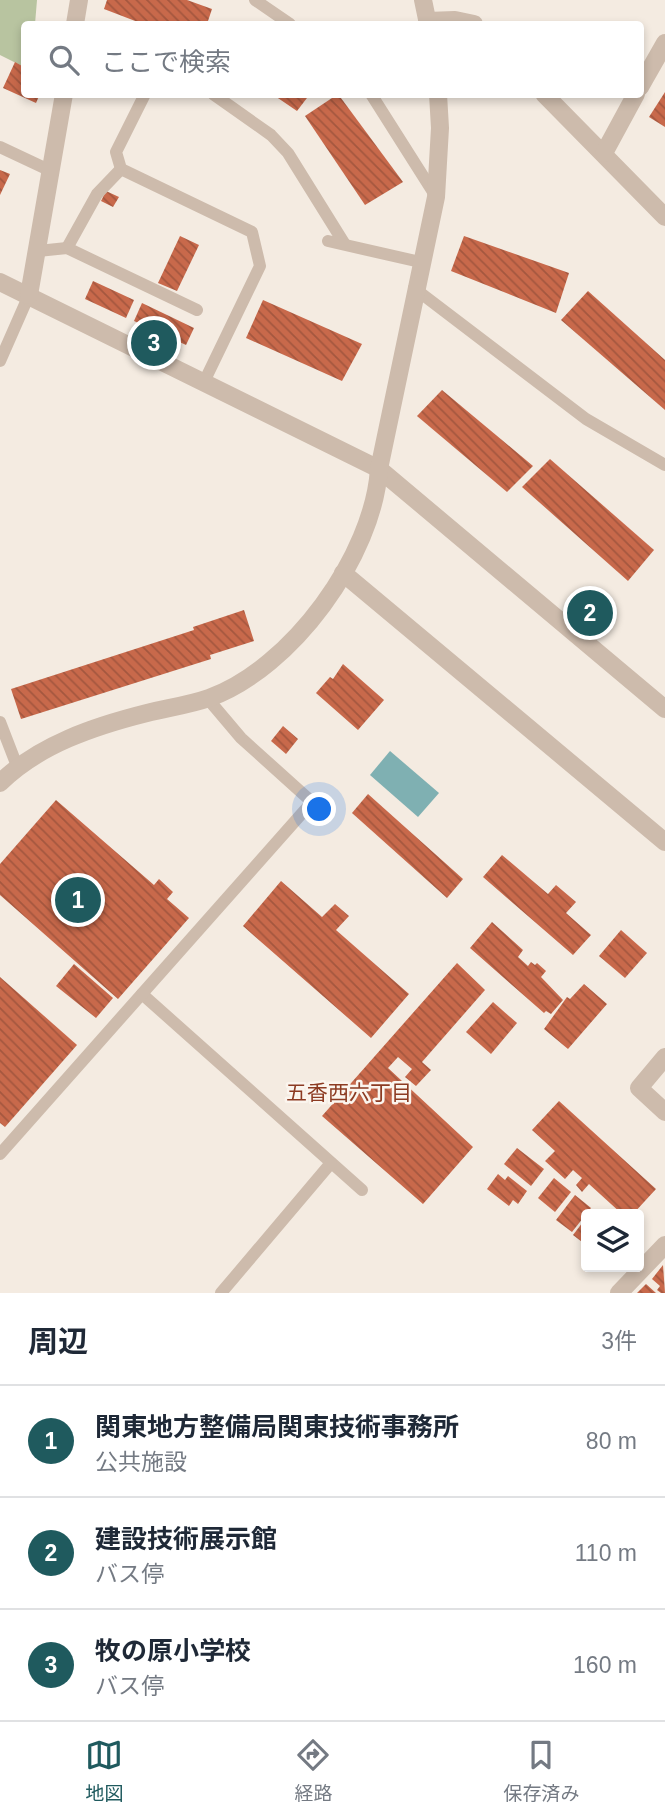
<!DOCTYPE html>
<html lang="ja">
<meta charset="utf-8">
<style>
body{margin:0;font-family:Helvetica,"Noto Sans JP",sans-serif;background:#f6f6f7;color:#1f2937}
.controls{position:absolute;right:21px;bottom:21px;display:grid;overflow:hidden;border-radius:7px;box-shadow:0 4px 10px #0003}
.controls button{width:63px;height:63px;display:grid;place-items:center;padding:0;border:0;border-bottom:2px solid #e0e1e3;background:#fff;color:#1f2937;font:35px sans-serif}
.you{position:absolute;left:320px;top:810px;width:24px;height:24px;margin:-18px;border:5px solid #fff;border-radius:50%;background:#1a73e8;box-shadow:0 0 0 10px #1a73e833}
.badge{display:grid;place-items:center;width:46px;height:46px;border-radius:50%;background:#1f5a5e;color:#fff;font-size:23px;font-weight:700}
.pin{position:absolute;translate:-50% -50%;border:4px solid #fff;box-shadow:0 2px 7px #0006}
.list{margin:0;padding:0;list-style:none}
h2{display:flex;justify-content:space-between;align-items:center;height:91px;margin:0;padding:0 28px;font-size:30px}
h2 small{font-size:23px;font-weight:400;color:#747a83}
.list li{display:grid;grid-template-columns:46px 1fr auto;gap:21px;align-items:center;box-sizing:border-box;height:112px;padding:0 28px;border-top:2px solid #e0e1e3}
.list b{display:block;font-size:26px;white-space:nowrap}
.list p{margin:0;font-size:23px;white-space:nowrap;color:#747a83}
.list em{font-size:23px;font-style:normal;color:#747a83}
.icon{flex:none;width:38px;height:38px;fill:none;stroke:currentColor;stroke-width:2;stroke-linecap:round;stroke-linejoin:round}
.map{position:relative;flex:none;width:665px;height:1293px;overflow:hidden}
.search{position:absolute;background:#fff;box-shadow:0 4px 10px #0003;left:21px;right:21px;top:21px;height:77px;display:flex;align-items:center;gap:18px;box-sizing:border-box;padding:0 24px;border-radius:7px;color:#747a83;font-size:26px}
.sheet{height:427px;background:#fff}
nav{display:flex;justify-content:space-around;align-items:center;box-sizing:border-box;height:98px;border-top:2px solid #e0e1e3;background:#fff;font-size:19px;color:#747a83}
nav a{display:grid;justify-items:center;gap:4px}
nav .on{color:#1f5a5e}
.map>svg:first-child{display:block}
.pitch{fill:#b8c4a0}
.water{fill:#7fb0b2}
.building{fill:url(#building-back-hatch)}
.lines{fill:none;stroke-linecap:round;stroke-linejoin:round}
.service{stroke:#cdbbac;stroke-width:12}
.minor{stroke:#cdbbac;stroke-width:18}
.tertiary{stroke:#cdbbac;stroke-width:18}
.labels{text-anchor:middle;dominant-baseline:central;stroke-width:5;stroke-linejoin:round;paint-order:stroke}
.neighbourhood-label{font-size:21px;fill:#8c3b22;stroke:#fbf5ee}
</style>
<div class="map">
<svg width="665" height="1293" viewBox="0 0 665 1293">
<defs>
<pattern id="building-back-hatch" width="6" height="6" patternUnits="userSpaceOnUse" patternTransform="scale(1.75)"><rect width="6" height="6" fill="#c8694b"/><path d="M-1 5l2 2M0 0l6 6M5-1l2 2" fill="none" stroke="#a4573f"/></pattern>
</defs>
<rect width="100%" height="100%" fill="#f4ebe1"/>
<!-- pitch -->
<polygon class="pitch" points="0,0 37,0 35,24 24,24 24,67 0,55"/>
<!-- water -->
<polygon class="water" points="390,751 439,793 418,817 370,775"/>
<!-- building -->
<g class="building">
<polygon points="107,0 187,0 212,9 207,24 143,24 104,9"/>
<polygon points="15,62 24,67 24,94 40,94 36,103 3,88"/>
<polygon points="665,92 665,127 649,117"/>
<polygon points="272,94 310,94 297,111"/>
<polygon points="338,94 403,182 365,205 305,116"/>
<polygon points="0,170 10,174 0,195"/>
<polygon points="106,191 119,197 113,207 101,201"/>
<polygon points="180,236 199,245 177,291 158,283"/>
<polygon points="464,236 569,273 556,313 451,271"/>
<polygon points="93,281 134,300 126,318 85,299"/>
<polygon points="588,291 665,360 665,410 561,320"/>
<polygon points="263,300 362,344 342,381 246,338"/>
<polygon points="142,303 194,328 186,345 134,321"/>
<polygon points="442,390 533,466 507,492 417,416"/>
<polygon points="550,459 654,550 628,581 522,487"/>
<polygon points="244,610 254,641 210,655 211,659 21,719 11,689 194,630 193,627"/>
<polygon points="343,664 384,700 358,730 316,693 330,677 333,679"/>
<polygon points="283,726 298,739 286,754 271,741"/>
<polygon points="368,794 463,879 447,898 352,813"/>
<polygon points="56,800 154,885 159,879 173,892 167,899 189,918 118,999 0,895 0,864"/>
<polygon points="502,855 548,894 556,885 576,902 566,913 591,935 573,955 483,877"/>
<polygon points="281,881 322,917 335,904 349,916 336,930 409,994 371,1038 243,926"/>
<polygon points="492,922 523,950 518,957 528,966 531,962 535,965 537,963 546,971 541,977 563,1000 551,1014 546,1011 544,1013 470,948"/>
<polygon points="621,930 647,953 625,978 599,956"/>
<polygon points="457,963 485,990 422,1062 431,1070 416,1086 405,1077 412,1069 398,1057 388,1068 473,1147 423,1204 322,1116"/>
<polygon points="74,964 113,998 96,1018 56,986"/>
<polygon points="0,977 77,1045 5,1127 0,1123"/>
<polygon points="584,984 607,1004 568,1049 544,1029 567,997 570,999"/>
<polygon points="493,1002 517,1023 491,1054 466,1032"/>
<polygon points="559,1101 656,1189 633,1214 622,1214 589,1184 582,1192 576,1185 582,1178 573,1170 565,1179 545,1161 555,1151 532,1130"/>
<polygon points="517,1148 544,1169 531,1186 504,1164"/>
<polygon points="498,1174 505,1180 508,1176 527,1191 518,1204 513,1200 509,1206 487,1189"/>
<polygon points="554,1178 571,1192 555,1212 538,1198"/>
<polygon points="575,1195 591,1208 572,1232 556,1220"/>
<polygon points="586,1218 586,1245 573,1235"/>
<polygon points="663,1265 665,1293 661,1293 657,1290 660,1286 652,1279"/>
<polygon points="646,1284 656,1293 637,1293"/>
</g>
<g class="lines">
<!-- service -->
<g class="service">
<polyline points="255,0 290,24"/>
<polyline points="145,94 116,152 121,169 252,232 260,266 204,382"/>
<polyline points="213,94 271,135 288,153 344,243"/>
<polyline points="371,94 435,195"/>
<polyline points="0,147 51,171"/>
<polyline points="328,241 420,262"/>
<polyline points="67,248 97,194 121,169"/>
<polyline points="38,251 67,248 197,310"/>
<polyline points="414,288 586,419 665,465"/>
<polyline points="0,361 29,295"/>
<polyline points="0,722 17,766"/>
<polyline points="142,994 362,1190"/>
<polyline points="0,1154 312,802 241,738 208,699"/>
<polyline points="221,1293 331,1163"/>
</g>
<!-- minor -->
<g class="minor">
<polyline points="427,21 455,20 474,24"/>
<polyline points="640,87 665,43"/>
<polyline points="544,94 665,217"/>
<polyline points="604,153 636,94"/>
<polyline points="343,573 665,842"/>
<polyline points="665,1057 639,1088 665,1112"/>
<polyline points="619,1293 665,1245"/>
</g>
<!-- tertiary -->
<g class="tertiary">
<polyline points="423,0 428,24"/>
<polyline points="75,24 79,0"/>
<polyline points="0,282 379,469 665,709"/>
<polyline points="29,295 64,94"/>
<path d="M0,783C38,745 95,726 147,713C167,708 189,705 209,698C292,668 373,556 379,469L436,197L440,128L438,94"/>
</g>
</g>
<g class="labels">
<!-- neighbourhood labels -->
<g class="neighbourhood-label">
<text x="349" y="1092">五香西六丁目</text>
</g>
</g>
</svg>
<div class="controls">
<button><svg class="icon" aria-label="layers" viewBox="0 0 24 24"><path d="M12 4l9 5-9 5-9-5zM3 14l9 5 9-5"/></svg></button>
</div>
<div class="you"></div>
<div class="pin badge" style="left:78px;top:900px">1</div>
<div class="pin badge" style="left:590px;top:613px">2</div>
<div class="pin badge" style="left:154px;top:343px">3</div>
<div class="search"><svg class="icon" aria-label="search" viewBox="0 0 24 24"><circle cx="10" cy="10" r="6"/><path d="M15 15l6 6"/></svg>ここで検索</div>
</div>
<section class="sheet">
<h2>周辺<small>3件</small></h2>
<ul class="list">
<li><span class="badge">1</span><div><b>関東地方整備局関東技術事務所</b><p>公共施設</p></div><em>80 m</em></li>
<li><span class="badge">2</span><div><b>建設技術展示館</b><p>バス停</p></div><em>110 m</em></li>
<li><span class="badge">3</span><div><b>牧の原小学校</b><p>バス停</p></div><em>160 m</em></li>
</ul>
</section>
<nav>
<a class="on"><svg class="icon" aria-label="map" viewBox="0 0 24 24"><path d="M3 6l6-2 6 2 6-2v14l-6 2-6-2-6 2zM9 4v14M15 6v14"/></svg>地図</a>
<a><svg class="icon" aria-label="directions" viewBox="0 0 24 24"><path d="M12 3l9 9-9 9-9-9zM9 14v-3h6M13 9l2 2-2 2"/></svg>経路</a>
<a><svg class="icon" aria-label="saved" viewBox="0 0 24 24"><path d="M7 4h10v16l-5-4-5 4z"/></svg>保存済み</a>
</nav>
